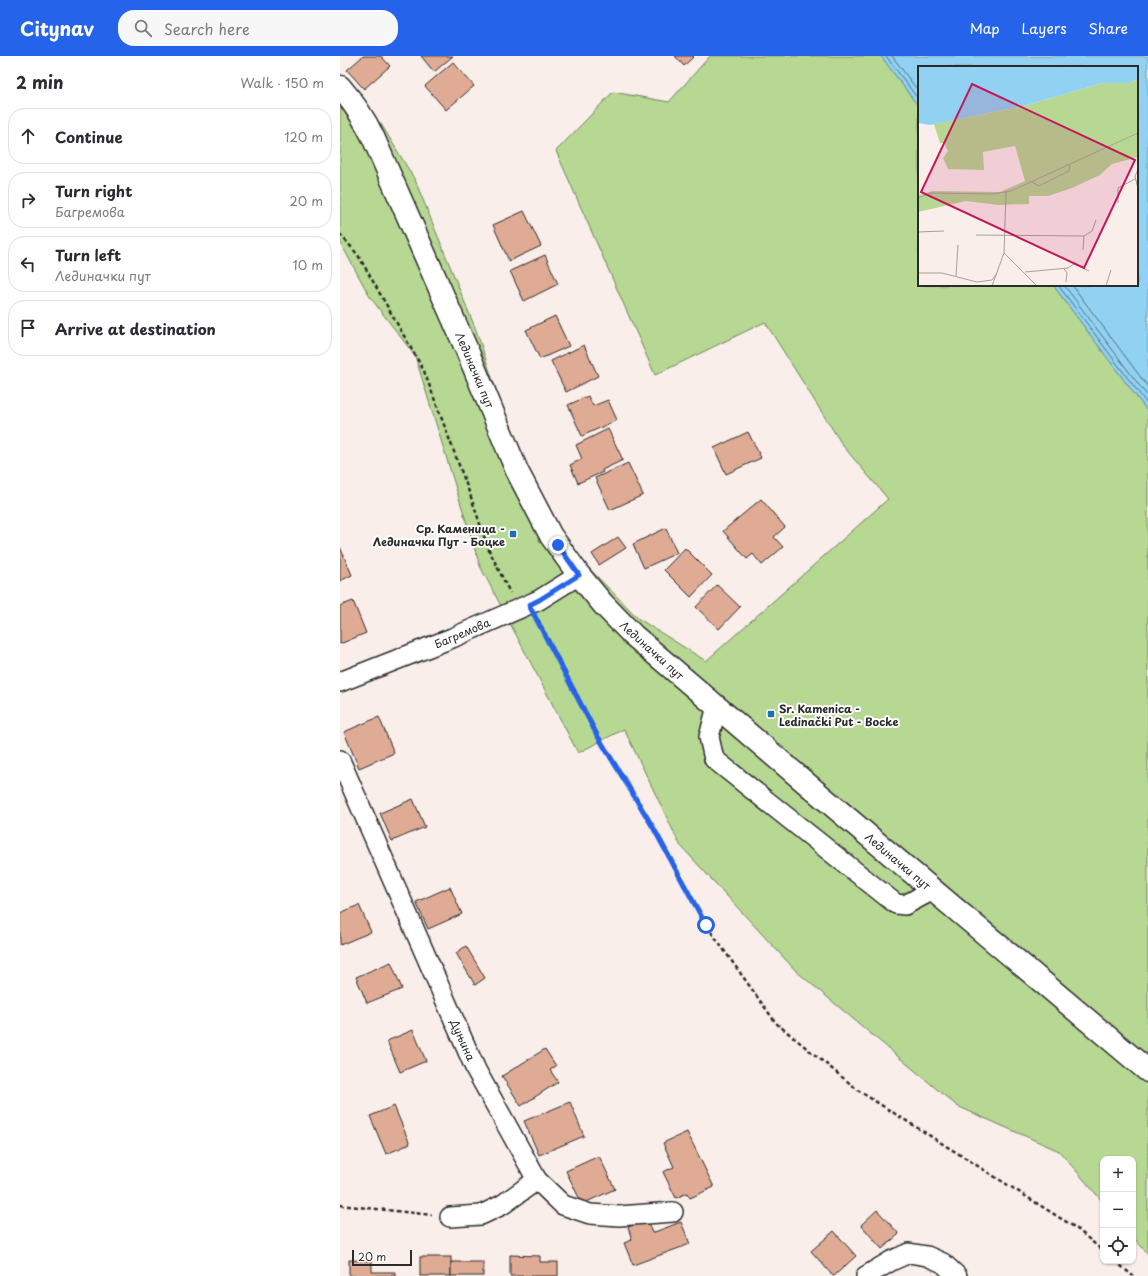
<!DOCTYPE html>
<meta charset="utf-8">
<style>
body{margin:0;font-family:"Playpen Sans",sans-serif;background:#f7f7f7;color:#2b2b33}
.controls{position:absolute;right:12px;bottom:12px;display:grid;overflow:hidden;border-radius:8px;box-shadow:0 1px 3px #0004}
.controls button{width:36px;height:36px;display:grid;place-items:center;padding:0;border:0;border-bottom:1px solid #e1e1e2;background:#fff;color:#2b2b33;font:20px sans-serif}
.scale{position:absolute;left:12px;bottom:10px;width:60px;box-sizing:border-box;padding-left:4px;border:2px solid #2b2b2b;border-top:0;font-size:11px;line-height:14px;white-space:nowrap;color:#2b2b2b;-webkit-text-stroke:3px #fff;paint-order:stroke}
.stop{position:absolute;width:12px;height:12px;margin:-9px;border:3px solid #2563eb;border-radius:50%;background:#fff}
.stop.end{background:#2563eb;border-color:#fff;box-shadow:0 1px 4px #0008}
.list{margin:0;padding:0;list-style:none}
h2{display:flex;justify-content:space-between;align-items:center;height:52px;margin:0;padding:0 16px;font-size:17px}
h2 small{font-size:13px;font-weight:400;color:#7c7c81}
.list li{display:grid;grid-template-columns:26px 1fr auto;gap:12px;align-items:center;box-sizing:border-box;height:56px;margin:0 8px 8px;padding:0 8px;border:1px solid #e1e1e2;border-radius:16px}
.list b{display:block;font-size:15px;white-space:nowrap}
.list p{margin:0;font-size:13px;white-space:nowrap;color:#7c7c81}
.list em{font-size:13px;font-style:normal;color:#7c7c81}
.icon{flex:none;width:22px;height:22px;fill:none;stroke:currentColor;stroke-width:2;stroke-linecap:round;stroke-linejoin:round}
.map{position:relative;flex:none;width:808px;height:1220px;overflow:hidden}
header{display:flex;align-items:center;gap:24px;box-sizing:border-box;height:56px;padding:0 20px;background:#2563eb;color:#fff}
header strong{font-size:19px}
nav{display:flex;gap:22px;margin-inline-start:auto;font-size:14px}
.search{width:280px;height:36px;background:#f7f7f7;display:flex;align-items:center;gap:10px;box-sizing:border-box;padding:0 14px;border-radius:16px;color:#7c7c81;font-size:15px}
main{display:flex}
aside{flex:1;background:#fff}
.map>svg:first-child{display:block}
.green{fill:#b6d892;stroke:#70825e}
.water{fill:#91d2f3;stroke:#688fa3}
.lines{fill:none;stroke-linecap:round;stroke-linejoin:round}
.shore{stroke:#546e7b;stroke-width:1}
.building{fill:#e0ab94;stroke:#2b2b2b}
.minor-casing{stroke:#2b2b2b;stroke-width:22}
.major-casing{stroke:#2b2b2b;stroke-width:25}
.path{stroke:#2b2b2b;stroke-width:2.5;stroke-dasharray:4 3;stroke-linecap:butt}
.minor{stroke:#fff;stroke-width:19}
.major{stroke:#fff;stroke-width:22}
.route{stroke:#2563eb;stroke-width:5}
.poi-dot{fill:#1f6fb2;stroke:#fff;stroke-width:1.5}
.labels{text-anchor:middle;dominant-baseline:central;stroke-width:4;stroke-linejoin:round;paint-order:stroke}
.street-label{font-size:11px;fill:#2b2b2b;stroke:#fff}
.poi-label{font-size:11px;font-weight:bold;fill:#2b2b2b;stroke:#fff;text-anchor:end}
.inset-road{fill:none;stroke:#a7a09e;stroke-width:1}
.view{fill:#c2185b;fill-opacity:0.15;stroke:#c2185b;stroke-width:2}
.inset-edge{fill:none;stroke:#2b2b2b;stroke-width:2}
</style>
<header>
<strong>Citynav</strong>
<div class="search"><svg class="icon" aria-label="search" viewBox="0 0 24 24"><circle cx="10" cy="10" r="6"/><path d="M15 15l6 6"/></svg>Search here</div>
<nav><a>Map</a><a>Layers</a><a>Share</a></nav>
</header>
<main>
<aside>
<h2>2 min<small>Walk · 150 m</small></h2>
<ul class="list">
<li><svg class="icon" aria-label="ahead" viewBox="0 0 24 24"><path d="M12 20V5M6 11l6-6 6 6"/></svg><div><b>Continue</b></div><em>120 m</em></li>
<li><svg class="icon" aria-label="right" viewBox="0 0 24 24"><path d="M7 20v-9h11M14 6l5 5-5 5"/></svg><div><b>Turn right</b><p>Багремова</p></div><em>20 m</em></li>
<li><svg class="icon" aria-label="left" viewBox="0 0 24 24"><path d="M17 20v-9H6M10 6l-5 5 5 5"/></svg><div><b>Turn left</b><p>Лединачки пут</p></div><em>10 m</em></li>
<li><svg class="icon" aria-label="arrive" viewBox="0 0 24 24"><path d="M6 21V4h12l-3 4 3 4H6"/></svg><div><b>Arrive at destination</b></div></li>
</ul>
</aside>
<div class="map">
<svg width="808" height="1220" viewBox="0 0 808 1220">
<rect width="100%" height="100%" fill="#f9eeea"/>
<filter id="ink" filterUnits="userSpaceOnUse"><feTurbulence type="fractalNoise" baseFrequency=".025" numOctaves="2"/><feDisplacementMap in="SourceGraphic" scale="8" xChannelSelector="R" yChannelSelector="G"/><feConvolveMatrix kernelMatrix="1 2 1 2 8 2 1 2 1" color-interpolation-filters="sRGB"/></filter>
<g filter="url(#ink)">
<!-- green -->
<polygon class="green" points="370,0 541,0 579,51 579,229 713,229 808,356 808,1198 793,1181 793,1103 763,1103 763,1146 719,1095 617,1050 456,915 340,789 284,673 238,697 140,510 75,300 30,241 0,186 0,23 41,68 75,124 136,274 180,405 223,486 299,563 366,605 548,443 503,390 425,266 315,319 216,95 273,36 329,46"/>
<!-- water -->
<polygon class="water" points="541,0 808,0 808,356 713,229 797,229 797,11 579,11 579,51"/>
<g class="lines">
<!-- shore -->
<g class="shore">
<polyline points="546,0 579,44"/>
<polyline points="552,0 579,36"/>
<polyline points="718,229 808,349"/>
<polyline points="724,229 808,341"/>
<polyline points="732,229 808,331"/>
</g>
</g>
<!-- building -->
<g class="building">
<polygon points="23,0 41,0 50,10 24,33 7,14"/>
<polygon points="81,0 113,0 94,16"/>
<polygon points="335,0 354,0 344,10"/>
<polygon points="113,6 134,30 106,54 85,30"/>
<polygon points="184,155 201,190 169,205 153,169"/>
<polygon points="205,199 218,228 184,245 170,215"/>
<polygon points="215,260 229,290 200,303 186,274"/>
<polygon points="244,289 258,320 226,336 211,305"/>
<polygon points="248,340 253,350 268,344 277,364 242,380 228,349"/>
<polygon points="268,373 283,404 262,414 263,416 238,427 230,409 242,403 236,389"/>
<polygon points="408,376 421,402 386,418 374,392"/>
<polygon points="288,407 303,439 270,454 255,422"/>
<polygon points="421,443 445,471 434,481 443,491 422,509 413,498 407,503 383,475"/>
<polygon points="326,472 337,497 304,512 293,488"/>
<polygon points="278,481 286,492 259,509 252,498"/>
<polygon points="0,491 12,519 0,525"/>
<polygon points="345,492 372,519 351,541 324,514"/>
<polygon points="377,529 400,551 379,573 356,551"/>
<polygon points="13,545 26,577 0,588 0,550"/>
<polygon points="39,661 54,697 19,712 4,676"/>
<polygon points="73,743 85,771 52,785 40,757"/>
<polygon points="110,831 122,858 88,873 76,846"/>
<polygon points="19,849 31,876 0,889 0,857"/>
<polygon points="126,890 145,922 135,929 116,897"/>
<polygon points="51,906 62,933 27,947 16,921"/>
<polygon points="73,974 86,1005 60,1016 47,985"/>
<polygon points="205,993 216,1010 210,1014 218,1026 181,1050 162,1020"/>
<polygon points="230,1046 244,1080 199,1099 184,1065"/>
<polygon points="54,1050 70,1088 46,1098 30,1060"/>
<polygon points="347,1076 374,1131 350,1142 347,1137 336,1142 323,1116 334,1111 323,1087"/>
<polygon points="259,1100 275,1133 242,1148 226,1115"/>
<polygon points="537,1154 559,1178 542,1193 521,1169"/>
<polygon points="307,1164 312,1177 341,1166 350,1188 293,1209 284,1187 292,1184 288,1171"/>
<polygon points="494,1175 516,1200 494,1220 493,1220 471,1195"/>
<polygon points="170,1199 200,1200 200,1206 218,1206 218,1220 170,1220"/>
<rect x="80" y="1201" width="31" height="19"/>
<polygon points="9,1204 32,1205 32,1216 55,1216 55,1220 9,1220"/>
<rect x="111" y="1206" width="32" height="14"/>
</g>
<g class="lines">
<defs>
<g id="minor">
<polyline points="0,626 112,582 199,544 239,519"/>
<polyline points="377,650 369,681 374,703 556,848 565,849 593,834"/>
<polyline points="0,704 136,1014 197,1124 223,1149 250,1158 279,1160 333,1156"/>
<polyline points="110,1161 141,1159 162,1149 197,1124"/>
<polyline points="526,1220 551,1205 569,1197 587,1200 603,1207 617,1220"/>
</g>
<path id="major" d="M0,31C13,46 24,62 33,81L126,292L177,415L211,480L239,519L263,548L293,579L473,733L808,1015"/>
</defs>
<!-- minor casing -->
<use href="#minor" class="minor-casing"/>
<!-- major casing -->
<use href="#major" class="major-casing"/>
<!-- path -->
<g class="path">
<polyline points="0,178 18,199 84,315 132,444 148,492 170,537"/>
<polyline points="198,564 257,679 313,771 366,869 436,967 519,1035 736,1172 763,1195"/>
<polyline points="0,1149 92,1159"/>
<polyline points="775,1205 793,1220"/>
</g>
<!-- minor -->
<use href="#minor" class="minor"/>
<!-- major -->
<use href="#major" class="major"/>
</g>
</g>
<g class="lines" filter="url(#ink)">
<!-- route -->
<polyline class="route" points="218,489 239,519 199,544 189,549 257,679 313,771 366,869"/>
</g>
<!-- markers -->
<g class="poi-dot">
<rect x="169" y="474" width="8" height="8" rx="2"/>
<rect x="427" y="654" width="8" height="8" rx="2"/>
</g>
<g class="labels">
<!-- street labels -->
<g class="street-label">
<text transform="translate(135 314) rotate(67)">Лединачки пут</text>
<text transform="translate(122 577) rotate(-23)">Багремова</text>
<text transform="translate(312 594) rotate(42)">Лединачки пут</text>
<text transform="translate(558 805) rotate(40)">Лединачки пут</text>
<text transform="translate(123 984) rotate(66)">Дуњина</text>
</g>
<!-- poi labels -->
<g class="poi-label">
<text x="165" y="472">Ср. Каменица -<tspan x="165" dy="13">Лединачки Пут - Боцке</tspan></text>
<text x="439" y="652" text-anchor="start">Sr. Kamenica -<tspan x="439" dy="13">Ledinački Put - Bocke</tspan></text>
</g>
</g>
<!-- overview -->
<g transform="translate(578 10)">
<rect width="220" height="220" fill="#f9eeea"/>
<path d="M220,13V91L194,98L182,109L154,122L130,130H111V138L80,139L48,135L0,146V129L15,125L82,126L107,115L97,80L65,86L66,104L30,103L25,92L30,85L26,77H22L16,58L105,40L185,17H212Z" fill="#b6d892"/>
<path d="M0,0H220V13L212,17H185L105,40L12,59L0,57Z" fill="#91d2f3"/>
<path class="inset-road" d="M220,104L217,110L220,123M114,116L121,120L151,105L152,99M88,126L86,187L119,220M0,132L13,127L75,128L93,125L220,67M200,137V122L217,113M0,166L26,165M58,169L166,170L174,165L178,154M165,184L166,170M146,203L149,207L148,216M107,206L150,202L156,198L171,205M0,207H24L59,216L74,214L79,207M38,210L40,179M74,220L86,187M188,220L193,204"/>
<path class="view" d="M54,18L217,94L166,202L3,126Z"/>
<rect width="220" height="220" class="inset-edge"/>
</g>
</svg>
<div class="controls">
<button>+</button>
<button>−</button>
<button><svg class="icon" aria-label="locate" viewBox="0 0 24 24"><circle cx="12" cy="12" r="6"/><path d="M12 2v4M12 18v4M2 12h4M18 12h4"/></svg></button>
</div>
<div class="scale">20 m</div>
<div class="stop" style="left:366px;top:869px"></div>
<div class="stop end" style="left:218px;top:489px"></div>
</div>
</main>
